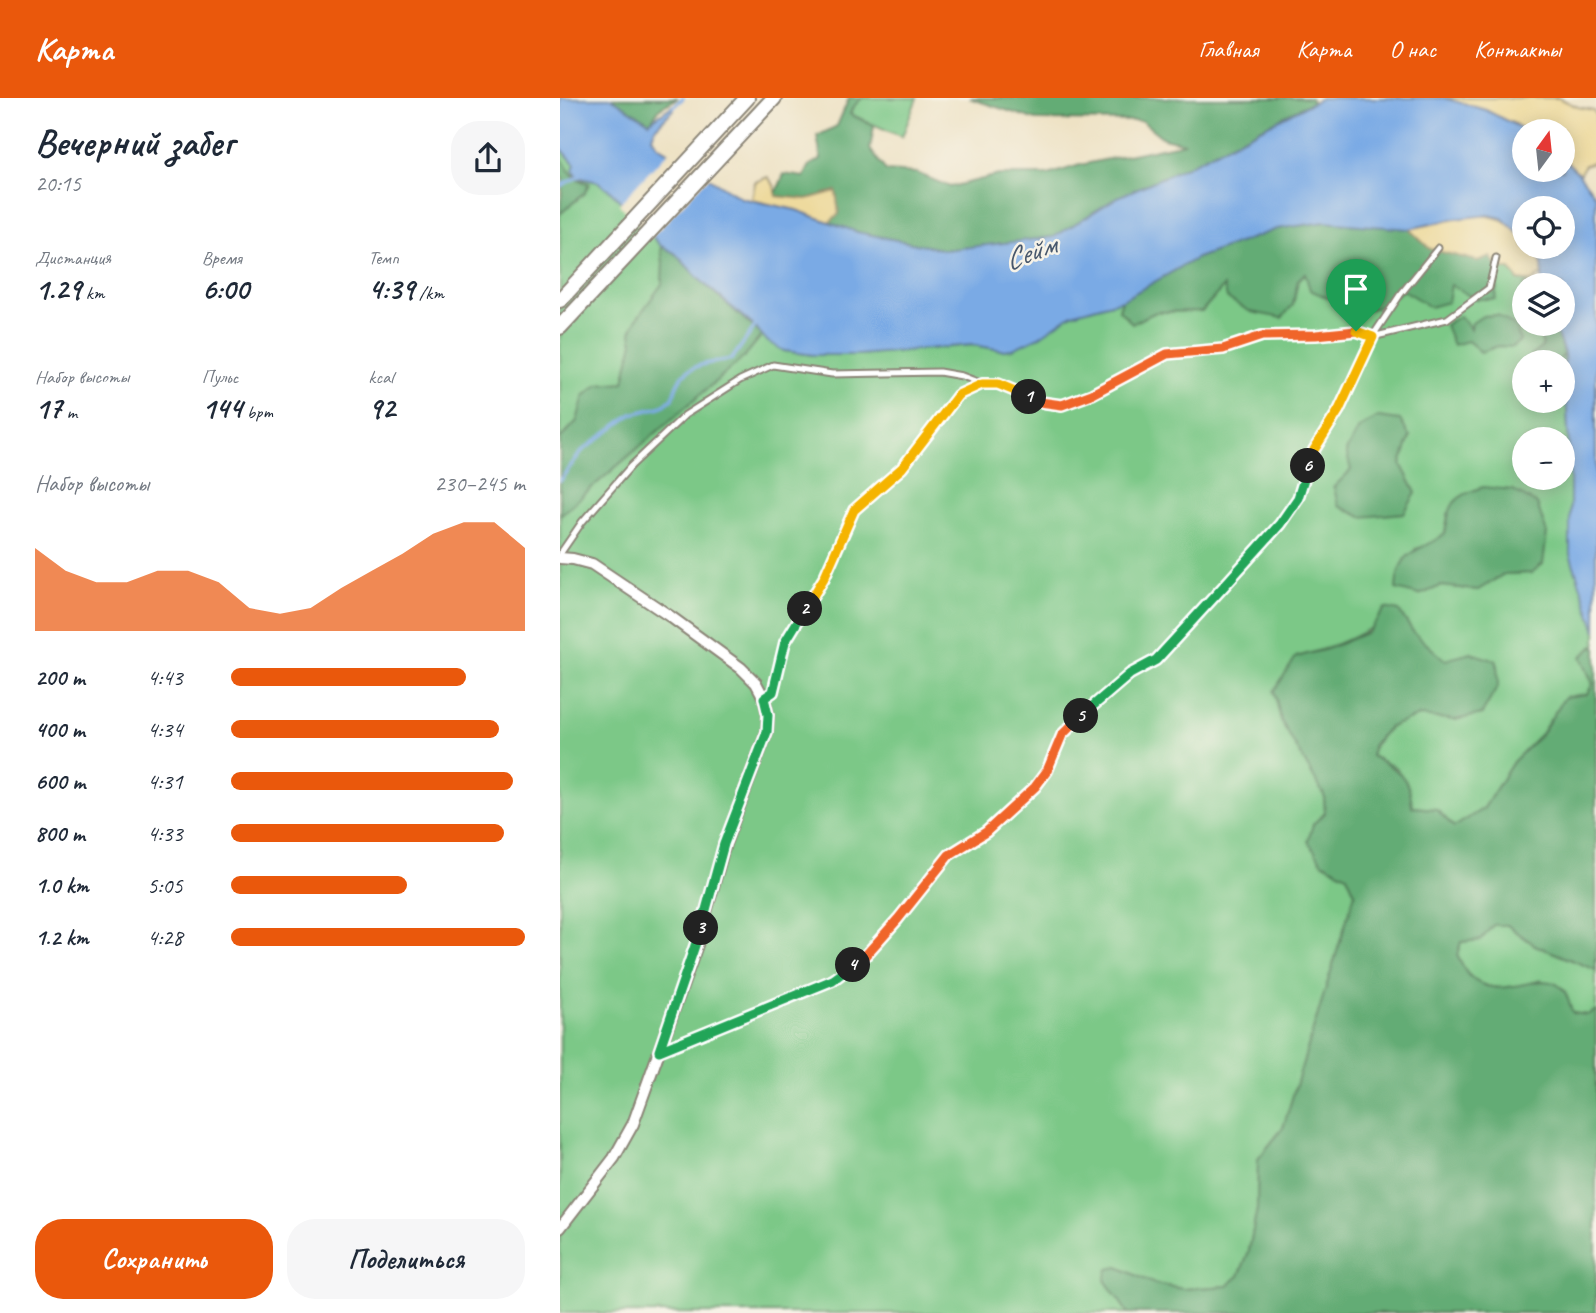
<!DOCTYPE html>
<html lang="ru">
<meta charset="utf-8">
<style>
:root{--surface:#fff;--page:#f6f6f7;--text:#1f2937;--muted:#747a83;--accent:#ea580c}
body{margin:0;font-family:Caveat,sans-serif;background:var(--page);color:var(--text);height:100vh;display:flex;flex-direction:column;font-size:26px;white-space:nowrap}
*{box-sizing:border-box;margin:0}
p{font-size:23px;color:var(--muted)}
.icon{flex:none;width:38px;height:38px;fill:none;stroke:currentColor;stroke-width:2;stroke-linecap:round;stroke-linejoin:round}
.map{position:relative;flex:1;overflow:hidden}
.sheet{display:flex;flex-direction:column;background:var(--surface);width:560px}
.sheet>*{flex:none}
.needle{width:46px;rotate:15deg}
.controls{position:absolute;left:952px;top:21px;display:grid;gap:14px}
.controls a{display:grid;place-items:center;width:63px;height:63px;border-radius:50%;background:var(--surface);box-shadow:0 4px 18px #0003;font-size:35px}
.pin{position:absolute;display:grid;place-items:center;width:60px;height:60px;color:#fff;margin:-72px -30px;border-radius:50% 50% 50% 0;rotate:-45deg;box-shadow:0 0 7px #0007}
.pin .icon{rotate:45deg}
.km{position:absolute;width:35px;height:35px;margin:-18px;border-radius:50%;background:#222;color:#fff;font-size:19px;line-height:35px;text-align:center}
.round{display:grid;place-items:center;flex:none;width:74px;height:74px;border-radius:28px;background:var(--page)}
.head{display:flex;align-items:center;justify-content:space-between;height:119px;padding:0 35px}
h1{font-size:38px;font-weight:700;line-height:52px}
.figures{display:grid;grid-template-columns:repeat(3,1fr);gap:10px;height:119px;padding:7px 35px}
.figures div{display:grid;align-content:center}
.figures b{font-size:30px;font-weight:700}
.figures small{font-size:19px;font-weight:400}
.figures p{font-size:19px}
.chart{height:196px;padding:14px 35px}
.chart p{display:flex;justify-content:space-between}
.chart svg{width:100%;height:126px;margin-top:7px;fill:var(--accent);opacity:.7}
.primary-button{display:flex;gap:14px;margin-top:auto;padding:14px 35px}
.primary-button a{flex:1;height:80px;border-radius:28px;background:var(--accent);color:#fff;font-size:28px;font-weight:700;line-height:80px;text-align:center}
.primary-button a+a{background:var(--page);color:var(--text)}
ul{padding:0 35px;list-style:none;font-size:23px}
li{display:grid;grid-template-columns:112px 84px 1fr;align-items:center;height:52px}
li i{height:18px;border-radius:9px;background:var(--accent)}
header{display:flex;align-items:center;gap:42px;box-sizing:border-box;height:98px;padding:0 35px;background:var(--accent);color:#fff}
header strong{font-size:33px}
nav{display:flex;gap:38px;margin-inline-start:auto;font-size:24px}
main{display:flex;flex:1;min-height:0}
.map>svg:first-child{display:block}
.green{fill:#7bc887;stroke:#537a59;stroke-width:2;fill-rule:evenodd}
.forest{fill:#64ac74;stroke:#486c50;stroke-width:2}
.sand{fill:#eeda9e;stroke:#8c8264;stroke-width:2}
.water{fill:#7aaae5;stroke:#526a88;stroke-width:2}
.pier{fill:#eee2c4}
.lines{fill:none;stroke-linecap:round;stroke-linejoin:round}
.stream{stroke:#7aaae5;stroke-width:3.5}
.service-casing{stroke:#8c8678;stroke-width:9}
.minor-casing{stroke:#8c8678;stroke-width:14}
.tertiary-casing{stroke:#8c8678;stroke-width:18}
.service{stroke:#fff;stroke-width:5}
.minor{stroke:#fff;stroke-width:10}
.tertiary{stroke:#fff;stroke-width:14}
.split-1-casing{stroke:#fff;stroke-width:14}
.split-2-casing{stroke:#fff;stroke-width:14}
.split-3-casing{stroke:#fff;stroke-width:14}
.split-4-casing{stroke:#fff;stroke-width:14}
.split-5-casing{stroke:#fff;stroke-width:14}
.split-6-casing{stroke:#fff;stroke-width:14}
.split-7-casing{stroke:#fff;stroke-width:14}
.split-1{stroke:#f0652b;stroke-width:9}
.split-2{stroke:#f5b400;stroke-width:9}
.split-3{stroke:#22a559;stroke-width:9}
.split-4{stroke:#22a559;stroke-width:9}
.split-5{stroke:#f0652b;stroke-width:9}
.split-6{stroke:#22a559;stroke-width:9}
.split-7{stroke:#f5b400;stroke-width:9}
.labels{text-anchor:middle;stroke-width:5;stroke-linejoin:round;paint-order:stroke}
.water-label{font-size:30px;font-style:italic;fill:#47576c;stroke:#f7f3e8}
</style>
<header>
<strong>Карта</strong>
<nav><a>Главная</a><a>Карта</a><a>О нас</a><a>Контакты</a></nav>
</header>
<main>
<section class="sheet">
<div class="head"><div><h1>Вечерний забег</h1><p>20:15</p></div><a class="round"><svg class="icon" aria-label="share" viewBox="0 0 24 24"><path d="M12 15V3M7 8l5-5 5 5M5 13v7h14v-7"/></svg></a></div>
<div class="figures">
<div><p>Дистанция</p><b>1.29<small> km</small></b></div>
<div><p>Время</p><b>6:00</b></div>
<div><p>Темп</p><b>4:39<small> /km</small></b></div>
</div>
<div class="figures">
<div><p>Набор высоты</p><b>17<small> m</small></b></div>
<div><p>Пульс</p><b>144<small> bpm</small></b></div>
<div><p>kcal</p><b>92</b></div>
</div>
<div class="chart"><p><span>Набор высоты</span>230–245 m</p>
<svg viewBox="0 0 160 44" preserveAspectRatio="none"><path d="M0 44V15L10 23L20 27L30 27L40 23L50 23L60 27L70 36L80 38L90 36L100 29L110 23L120 17L130 10L140 6L150 6L160 15V44z"/></svg>
</div>
<ul>
<li><b>200 m</b>4:43<i style="width:80%"></i></li>
<li><b>400 m</b>4:34<i style="width:91%"></i></li>
<li><b>600 m</b>4:31<i style="width:96%"></i></li>
<li><b>800 m</b>4:33<i style="width:93%"></i></li>
<li><b>1.0 km</b>5:05<i style="width:60%"></i></li>
<li><b>1.2 km</b>4:28<i style="width:100%"></i></li>
</ul>
<div class="primary-button"><a>Сохранить</a><a>Поделиться</a></div>
</section>
<div class="map">
<svg width="1036" height="1215" viewBox="0 0 1036 1215">
<rect width="100%" height="100%" fill="#f7f3e8"/>
<filter id="ink" filterUnits="userSpaceOnUse"><feTurbulence type="fractalNoise" baseFrequency=".0143" numOctaves="2"/><feDisplacementMap in="SourceGraphic" scale="14" xChannelSelector="R" yChannelSelector="G"/><feConvolveMatrix kernelMatrix="1 2 1 2 8 2 1 2 1" color-interpolation-filters="sRGB"/></filter>
<filter id="wash" filterUnits="userSpaceOnUse"><feTurbulence type="fractalNoise" baseFrequency=".00686" numOctaves="4" result="noise"/><feDisplacementMap in="SourceGraphic" scale="28" xChannelSelector="R" yChannelSelector="G"/><feGaussianBlur stdDeviation="1.57" result="paint"/><feColorMatrix in="noise" values="0 0 0 0 0 0 0 0 0 0 0 0 0 0 0 0 0 1.4 0 .05"/><feComposite in="paint" operator="in"/></filter>
<g filter="url(#wash)">
<rect width="100%" height="100%" fill="#eee2c4"/>
<path class="green" d="M302 0H357L342 39 290 16 292 9Z
M0 49 15 66 17 79 38 84 51 93 101 148 103 165 102 186 76 222 71 235 73 244 64 285 38 286 24 298 17 323 0 341V116L25 95 29 85C13 80 0 67 0 49Z
M939 171H950L958 182 972 184 964 187V191L960 195 962 221 964 222V226H977L983 248 957 271 952 293 964 296V303H1003V264H998L1004 255 1010 371V456L1036 533V546L1021 559 1033 586 1027 596 1005 599 981 636 953 664 924 710 894 729 876 711 851 709 837 670 811 658C816 636 838 619 861 618 872 617 884 621 895 622L911 555 885 563 854 535 839 513C805 535 776 549 736 559L721 623 764 697 765 715 753 726 762 764 787 777 795 795 723 1030 698 1061 697 1111 689 1153 679 1178 667 1188 624 1191 595 1186 558 1169 545 1182 568 1215H0V417L184 259 202 237 224 253 253 257H299L412 247 442 252 453 251 512 216 562 202 559 212 572 225 596 214 642 213 664 188 733 207 738 182 746 175 793 192H843L891 186 915 201H935ZM938 217 952 249 938 248 921 254 908 243 912 225 923 218ZM850 339 841 366 856 395 774 389 791 372ZM964 341H1003V380H964ZM888 416 971 475 944 476 918 492 881 488 859 497 855 451 869 447 885 436Z
M933 827H947L975 847 1036 872V912L1028 917 1013 915 1008 906 1005 893 981 882C957 890 927 897 908 876 903 872 900 863 897 857L901 844 921 842Z"/>
<path class="forest" d="M51 0H118L101 9 90 24Z
M289 0H302L293 9 290 16 314 28 310 51 326 73 357 75 390 89 439 77H488L520 67 625 45 603 40 582 23 476 22 409 0H751L752 4 626 69 558 99 494 139 385 152 297 134 269 124 278 116 276 93 247 101 215 98 224 76 244 79 250 67 261 61 257 38 277 28Z
M0 58 14 80 29 86 25 94 0 116 3 81 0 78Z
M764 124 849 131 870 151 930 159 939 171 935 201H915L891 187 888 204 870 209 843 192 821 208 804 213 793 192 786 190 775 203 750 192 745 175 738 182 733 207 722 220 691 214 667 200 664 188 642 213 596 214 572 225 559 212 562 202 637 160 717 131Z
M101 148 115 155 139 181 202 237 184 259 0 417V341L17 323 24 298 38 286 64 284 73 244 71 235 76 222 102 186 103 165Z
M938 217 957 230 960 243 952 249 938 248 921 254 908 243 893 247 885 227 900 218 911 231 912 225 923 218Z
M977 226H993L1004 255 998 264H965L983 248Z
M818 319 840 322 850 339 841 366 856 395 844 415 801 419 778 408 774 389 791 372 786 353 799 330Z
M923 389 953 392 977 406 987 435 983 466 971 475 944 476 918 492 881 488 859 497 836 491C838 451 857 455 885 436 890 404 892 400 923 389Z
M825 510 839 513 854 535 885 562 911 555 937 563 938 588 922 616 895 622 859 618 829 629 814 645 811 658C837 671 851 678 852 709L876 711 894 729 924 710 953 664 981 636 1005 599 1027 596 1033 586 1021 559 1036 546V872L975 847 947 827H933L921 842 901 844 897 857C900 863 904 872 908 877 940 909 980 868 1002 890 1008 896 1009 907 1013 915L1027 917 1036 912V1215H568L545 1182 548 1171 558 1169 595 1186 624 1191 667 1188 679 1178 689 1153 697 1111 698 1061 723 1030 795 795 787 777 762 764 748 743 753 726 765 715 764 697 721 623 714 593 736 559 767 551 808 534Z"/>
<path class="sand" d="M884 0H999L1018 9 1033 12 1036 17V63L1025 67 1019 76 1003 60V33H966L953 25Z
M208 79 214 87 216 98 247 101 276 93 279 116 269 124 236 112 192 102 195 84Z
M915 117C937 117 949 124 964 141V149H972L979 157 984 174 972 184 958 182 950 171H939L930 159 917 163 870 151 849 131Z"/>
<path class="water" d="M0 0H51L89 24 112 8 114 11 95 30 92 39 98 48 181 100 236 112 297 134 385 152 494 139 558 99 626 69 761 0H884L926 12 966 33H964V72H1003V60L1019 76 1036 98V533L1010 456V371L1004 255 993 226H1003V187H981C984 171 983 161 972 149H1003V110H964V141L942 120 929 117 893 121 849 131 764 124 717 131 637 160 562 202 512 216 479 239 453 251 442 252 412 247 299 257H253L224 253 208 244 195 229 139 181 115 155 101 148 51 93 38 84 17 79 13 72 15 66 0 49Z"/>
<path class="pier" d="M110 52 151 77 90 141 59 106Z"/>
<g class="lines">
<path class="stream" d="M113 9 123 0
M0 88 20 78
M108 304 113 301C119 265 142 267 172 261L196 227
M0 382 22 353 72 316 100 309 106 306"/>
</g>
</g>
<g filter="url(#ink)">
<g class="lines">
<defs>
<path id="service" d="M0 456 22 424 71 368 125 317 180 282 213 267 272 276 379 274 402 278 423 286
M204 600 213 594 225 544 264 480 294 412 342 370 398 297 423 286H438L480 304 502 307 532 296 607 256 663 251 702 238 756 237 796 233 812 239 840 197 878 150
M101 953 274 881 304 859 359 796 389 757 426 734 475 689 487 673 502 637 570 576 596 562 720 426 738 400 754 352 779 312 812 239 887 221 929 190 936 160"/>
<path id="minor" d="M0 460 13 461 32 466 111 519 181 570 196 585 204 600 208 617 207 634 165 746 137 847 73 1026 54 1060 0 1130"/>
<path id="tertiary" d="M0 202 187 0
M0 229 214 0"/>
</defs>
<use href="#service" class="service-casing"/>
<use href="#minor" class="minor-casing"/>
<use href="#tertiary" class="tertiary-casing"/>
<use href="#service" class="service"/>
<use href="#minor" class="minor"/>
<use href="#tertiary" class="tertiary"/>
</g>
</g>
<g class="lines" filter="url(#ink)">
<defs>
<path id="split-1" d="M469 299 480 304 502 307 532 296 607 256 663 251 702 238 756 237 796 233"/>
<path id="split-2" d="M245 511 264 480 294 412 342 370 398 297 422 286H438L469 299"/>
<path id="split-3" d="M141 830 164 746 207 634 208 617 204 600 213 594 225 544 245 511"/>
<path id="split-4" d="M141 830 99 953 273 882 293 867"/>
<path id="split-5" d="M293 867 304 859 338 821 389 757 426 734 475 689 487 673 502 637 521 618"/>
<path id="split-6" d="M521 618 570 576 596 562 665 487 720 426 738 400 748 368"/>
<path id="split-7" d="M748 368 754 352 779 312 813 239 796 233"/>
</defs>
<use href="#split-1" class="split-1-casing"/>
<use href="#split-2" class="split-2-casing"/>
<use href="#split-3" class="split-3-casing"/>
<use href="#split-4" class="split-4-casing"/>
<use href="#split-5" class="split-5-casing"/>
<use href="#split-6" class="split-6-casing"/>
<use href="#split-7" class="split-7-casing"/>
<use href="#split-1" class="split-1"/>
<use href="#split-2" class="split-2"/>
<use href="#split-3" class="split-3"/>
<use href="#split-4" class="split-4"/>
<use href="#split-5" class="split-5"/>
<use href="#split-6" class="split-6"/>
<use href="#split-7" class="split-7"/>
</g>
<g class="labels">
<g class="water-label">
<text transform="translate(470 154) rotate(-20)" y="10">Сейм</text>
</g>
</g>
</svg>
<div class="controls">
<a><svg class="needle" viewBox="-14 -14 28 28"><path d="M0-13l5 13h-10z" fill="#e53935"/><path d="M0 13l5-13h-10z" fill="#747a83"/></svg></a>
<a><svg class="icon" aria-label="locate" viewBox="0 0 24 24"><circle cx="12" cy="12" r="6"/><path d="M12 2v4M12 18v4M2 12h4M18 12h4"/></svg></a>
<a><svg class="icon" aria-label="layers" viewBox="0 0 24 24"><path d="M12 4l9 5-9 5-9-5zM3 14l9 5 9-5"/></svg></a>
<a>+</a>
<a>−</a>
</div>
<div class="pin" style="left:796px;top:233px;background:#1e9e55"><svg class="icon" aria-label="arrive" viewBox="0 0 24 24"><path d="M6 21V4h12l-3 4 3 4H6"/></svg></div>
<b class="km" style="left:469px;top:299px">1</b>
<b class="km" style="left:245px;top:511px">2</b>
<b class="km" style="left:141px;top:830px">3</b>
<b class="km" style="left:293px;top:867px">4</b>
<b class="km" style="left:521px;top:618px">5</b>
<b class="km" style="left:748px;top:368px">6</b>
</div>
</main>
